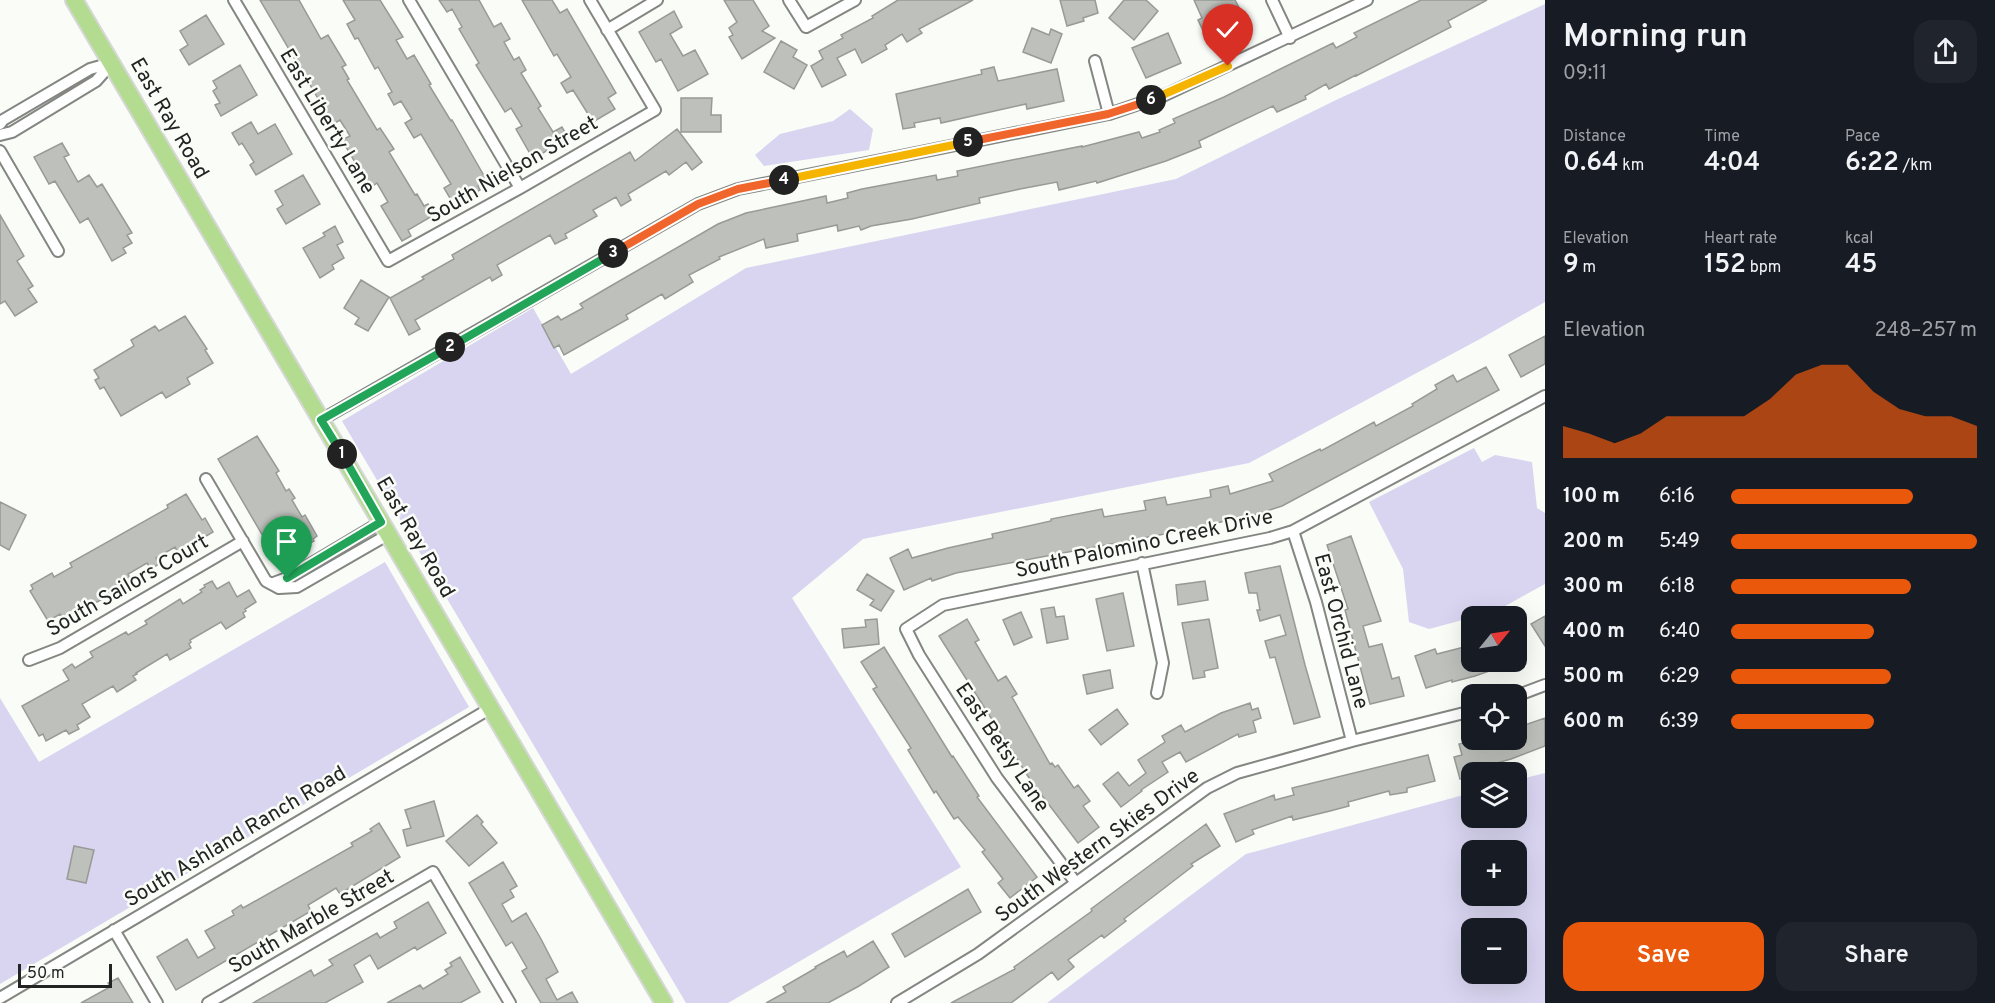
<!DOCTYPE html>
<meta charset="utf-8">
<style>
:root{--surface:#171b24;--page:#20242c;--text:#f1f3f6;--muted:#9ea1a6;--accent:#ea580c}
body{margin:0;font-family:Overpass,sans-serif;background:var(--page);color:var(--text);height:100vh;display:flex;flex-direction:column;font-size:22px;white-space:nowrap}
*{box-sizing:border-box;margin:0}
p{font-size:20px;color:var(--muted)}
.icon{flex:none;width:33px;height:33px;fill:none;stroke:currentColor;stroke-width:2;stroke-linecap:round;stroke-linejoin:round}
.map{position:relative;flex:1;overflow:hidden}
.details{display:flex;flex-direction:column;background:var(--surface);width:450px}
.details>*{flex:none}
.needle{width:39px;rotate:60deg}
.tools{position:absolute;left:1461px;top:606px;display:grid;gap:12px}
.tools a{display:grid;place-items:center;width:66px;height:66px;border-radius:12px;background:var(--surface);box-shadow:0 6px 24px #0002;font-size:30px}
.scale{position:absolute;left:18px;bottom:15px;width:94px;box-sizing:border-box;padding-left:6px;border:3px solid #222322;border-top:0;font-size:16px;line-height:21px;white-space:nowrap;color:#222322;-webkit-text-stroke:4px #f9fcf7;paint-order:stroke}
.pin{position:absolute;display:grid;place-items:center;width:51px;height:51px;color:#fff;margin:-62px -26px;border-radius:50% 50% 50% 0;rotate:-45deg;box-shadow:0 0 6px #0007}
.pin .icon{rotate:45deg}
.km{position:absolute;width:30px;height:30px;margin:-15px;border-radius:50%;background:#222;color:#fff;font-size:16px;line-height:30px;text-align:center}
.round{display:grid;place-items:center;flex:none;width:63px;height:63px;border-radius:18px;background:var(--page)}
.summary{display:flex;align-items:center;justify-content:space-between;height:102px;padding:0 18px}
h1{font-size:33px;font-weight:600;line-height:45px}
.stats{display:grid;grid-template-columns:repeat(3,1fr);gap:9px;height:102px;padding:6px 18px}
.stats div{display:grid;align-content:center}
.stats b{font-size:26px;font-weight:600}
.stats small{font-size:16px;font-weight:400}
.stats p{font-size:16px}
.chart{height:168px;padding:12px 18px}
.chart p{display:flex;justify-content:space-between}
.chart svg{width:100%;height:108px;margin-top:6px;fill:var(--accent);opacity:.7}
.action{display:flex;gap:12px;margin-top:auto;padding:12px 18px}
.action a{flex:1;height:69px;border-radius:18px;background:var(--accent);color:#fff;font-size:24px;font-weight:600;line-height:69px;text-align:center}
.action a+a{background:var(--page);color:var(--text)}
ul{padding:0 18px;list-style:none;font-size:20px}
li{display:grid;grid-template-columns:96px 72px 1fr;align-items:center;height:45px}
li i{height:15px;border-radius:8px;background:var(--accent)}
main{display:flex;flex:1;min-height:0}
.map>svg:first-child{display:block}
.green{fill:#d9d5f1;fill-rule:evenodd}
.building{fill:#bdc0bb;stroke:#979a96;stroke-width:1.5}
.lines{fill:none;stroke-linecap:round;stroke-linejoin:round}
.minor-casing{stroke:#838681;stroke-width:14}
.primary-casing{stroke:#d7d7d7;stroke-width:20}
.minor{stroke:#fff;stroke-width:10}
.primary{stroke:#b3dc91;stroke-width:16}
.split-1-casing{stroke:#fff;stroke-width:12}
.split-2-casing{stroke:#fff;stroke-width:12}
.split-3-casing{stroke:#fff;stroke-width:12}
.split-4-casing{stroke:#fff;stroke-width:12}
.split-5-casing{stroke:#fff;stroke-width:12}
.split-6-casing{stroke:#fff;stroke-width:12}
.split-7-casing{stroke:#fff;stroke-width:12}
.split-1{stroke:#22a559;stroke-width:8}
.split-2{stroke:#22a559;stroke-width:8}
.split-3{stroke:#22a559;stroke-width:8}
.split-4{stroke:#f0652b;stroke-width:8}
.split-5{stroke:#f5b400;stroke-width:8}
.split-6{stroke:#f0652b;stroke-width:8}
.split-7{stroke:#f5b400;stroke-width:8}
.labels{text-anchor:middle;stroke-width:5;stroke-linejoin:round;paint-order:stroke}
.street-label{font-size:21px;fill:#222322;stroke:#f9fcf7}
</style>
<main>
<div class="map">
<svg width="1545" height="1003" viewBox="0 0 1545 1003">
<rect width="100%" height="100%" fill="#f9fcf7"/>
<path class="green" d="M1545 4V302L1480 339 1249 463 863 539 792 598 961 867 728 1003H686L342 421 533 308 571 374 746 268 1176 179 1336 100Z
M850 109 873 129 869 150 764 166 755 155 780 134 833 121Z
M1474 448 1482 462 1495 455 1532 462 1537 508 1545 513V584L1496 611 1429 629 1409 622 1403 569 1369 502Z
M385 562 469 707 0 984V698L39 762Z
M1545 773V1003H1047L1246 854 1471 793 1472 818H1516L1517 780ZM1516 850V896H1472V850ZM1516 928V974H1472V928Z"/>
<path class="building" d="M260 0H299L321 39 328 35 346 65 342 67 349 79 347 80 377 130 380 128 394 149 389 152 415 195 417 194 424 206 428 204 434 215 408 230 411 236 402 241 381 206 388 202 377 183 370 188 342 140 350 136 340 120 333 124Z
M343 0H380L403 37 396 40 407 59 414 55 431 84 429 85 451 121 452 120 487 181 478 186 480 190 454 205 444 188 451 184 421 134 414 138 405 123 412 119 401 101 394 105 388 94 392 92 378 67 375 69 358 38 355 39 347 24 355 20Z
M439 0H479L494 27 501 23 510 39 504 42 514 60 519 57 526 70 521 73 541 106 538 108 553 132 562 127 568 138 533 159 516 129 522 126 511 108 505 112 476 65 479 63 459 29 462 27 452 9 447 12Z
M522 0H552L560 13 567 9 616 93 608 98 615 109 593 122 573 90 567 93 561 83 571 77 557 54 554 56Z
M724 0H753L769 26 762 31 775 38 742 59 729 37 733 35 729 28 737 22Z
M898 0H973L919 29 922 33 907 42 902 34 885 45 887 49 862 63 855 49 837 58 846 75 822 87 811 66 823 59 819 51 843 38 841 35 873 18 872 16Z
M1060 0H1095L1098 13 1083 18 1084 21 1067 26Z
M1124 0H1146L1158 11 1134 40 1109 18Z
M1194 0H1235L1251 30 1219 46 1215 38 1208 41 1198 20 1202 18Z
M1421 0H1487L1448 21 1451 27 1356 76V75L1329 89 1326 84 1305 96 1306 99 1277 112 1273 106 1199 141 1201 147 1166 161 1097 183 1096 181 1059 190 1057 182 1020 189 979 198 980 203 912 219 871 226 861 230 859 226 838 231 837 225 797 234 798 241 766 248 764 239 719 257 720 259 689 275 693 282 665 299 662 294 626 315 628 319 564 355 559 345 554 348 542 325 558 316 561 320 583 308 580 304 609 287 718 224 746 213 826 196 827 203 848 198 847 193 862 189 936 175 937 180 958 176 957 171 1082 146V147L1139 132 1142 138 1160 132 1159 130 1175 123 1173 119 1224 97 1333 43 1336 48 1357 37 1354 33Z
M674 11 682 27 670 34 683 56 695 50 708 74 678 91 661 59 656 62 639 32Z
M206 15 224 44 189 65 180 50 188 45 180 31Z
M1032 28 1049 35 1051 29 1062 34 1051 63 1023 52Z
M1168 33 1181 63 1146 78 1132 48Z
M781 41 797 50 793 57 807 65 794 89 764 72Z
M240 65 257 95 221 116 215 105 220 103 213 91 217 88 213 81Z
M994 67 998 81 1057 69 1064 101 1027 109 1026 104 941 123 940 118 914 123 915 127 903 129 896 94 982 74 981 70Z
M681 98H712L711 115H721V132H681Z
M251 122 258 134 275 124 292 154 256 175 250 165 254 162 242 143 239 145 232 133Z
M677 129 702 162 692 170 686 162 669 175 666 171 628 194 631 200 621 206 616 197 593 210 597 216 565 234 567 238 555 244 550 235 497 265 502 275 492 281 490 277 415 320 420 329 409 335 390 298 424 279 422 277 454 259 452 255 630 152 635 161Z
M62 143 69 155 64 157 78 182 89 175 97 187 102 184 132 233 127 235 132 243 123 248 126 253 112 261 88 218 80 223 55 181 49 184 34 157Z
M303 175 320 204 286 224 277 209 283 205 275 191Z
M0 215 24 256 17 261 33 286 28 289 37 302 15 316 5 301 0 304Z
M335 226 343 242 337 245 344 258 332 265 334 269 320 278 303 248 325 236 323 233Z
M361 280 389 297 368 331 355 324 359 318 344 308Z
M185 316 207 349 205 350 213 363 187 378 190 384 166 398 162 392 121 416 104 387 100 389 95 380 99 378 94 370 134 346 131 340 155 326 159 331Z
M1545 336V364L1521 377 1509 355Z
M1486 367 1499 390 1282 506 1248 517 1247 515 1202 527 956 573 932 581 931 578 904 590 890 558 908 549 912 558 948 548 993 538 992 534 1051 521V519L1102 509 1104 517 1146 510 1144 501 1165 497 1167 505 1211 497 1210 490 1228 486 1230 494 1273 481 1269 474 1320 449 1321 451 1374 422 1376 426 1413 406 1412 404 1437 389 1435 385 1453 375 1457 382Z
M257 436 279 471 276 473 286 491 289 489 295 498 292 500 302 517 305 515 317 536 313 539 314 541 284 558 277 547 271 550 218 459Z
M186 494 202 520 205 518 213 532 178 553 175 547 156 558 159 564 151 569 147 563 128 574 132 583 64 620 60 614 48 621 30 591 33 589 31 585 52 573 54 577 72 567 70 563 168 508 167 505Z
M0 502 26 515 9 550 0 545Z
M1351 536 1381 621 1363 626 1369 647 1382 644 1392 679 1399 677 1404 696 1370 704 1345 610 1348 609 1327 545Z
M1280 566 1305 665 1320 717 1294 724 1275 657 1270 658 1265 641 1286 635 1280 615 1260 621 1257 610H1260L1257 593H1249L1245 573Z
M867 574 894 591 881 611 870 605 874 600 857 590Z
M212 581 217 589 229 582 237 597 249 590 256 602 245 609 246 611 243 613 245 617 226 629 221 622 190 640 191 642 189 644 191 648 170 660 167 654 136 673 137 674 133 676 136 680 117 692 113 686 82 704 90 717 77 725 79 729 69 734 66 730 46 741 43 734 39 736 22 706 69 680 63 670 72 664 75 668 93 657 90 652 126 632 128 635 147 624 145 621 180 599 183 604 202 592 200 590 205 587 204 585Z
M1205 581 1208 600 1178 605 1176 585Z
M1123 593 1134 646 1107 651 1096 599Z
M1054 607 1056 617 1064 616 1068 639 1047 643 1041 609Z
M1021 612 1032 637 1014 645 1003 620Z
M1545 616V646L1531 624Z
M877 619 879 644 844 648 842 629 866 627 865 620Z
M967 619 979 640 975 642 998 681 1006 676 1017 694 1012 697 1050 764 1052 763 1055 767 1058 765 1074 788 1078 785 1090 801 1083 806 1099 827 1078 843 1031 781 939 636Z
M1209 619 1218 668 1204 671 1205 677 1193 679 1182 623Z
M1472 645V662H1509V664L1475 676 1452 682V680L1426 688 1415 656 1435 649 1437 654Z
M884 647 952 757 953 756 968 779 979 796 977 797 1037 877 1010 898 998 883 1003 879 982 852 985 850 958 817 954 819 936 791 934 793 908 750 911 748 873 689 877 687 861 662Z
M1110 670 1113 688 1087 694 1083 675Z
M1250 703 1252 710 1258 708 1261 718 1253 721 1256 732 1239 737 1238 734 1186 762 1180 752 1162 762 1168 772 1141 790 1142 791 1121 807 1103 784 1118 772 1129 786 1146 773 1138 760 1165 742 1162 736 1181 725 1185 732 1221 713Z
M1117 709 1128 724 1101 745 1089 730Z
M1545 718V746L1511 759 1479 768 1481 772H1472V776L1460 779 1454 757 1462 755 1459 744 1478 740H1516V728Z
M1428 755 1435 781 1407 788V792L1390 795 1389 791 1348 802 1349 806 1330 811 1293 820 1292 816 1252 830 1254 834 1236 842 1224 814 1274 795 1275 800 1294 795 1292 788Z
M434 801 444 836 407 846 403 830 411 828 405 810Z
M477 815 483 822 481 824 497 843 469 866 446 841Z
M379 823 400 857 340 894 336 888 318 899 308 905 311 911 176 990 157 957 187 939 198 958 215 948 205 931 234 915 232 911 241 905 243 908 353 846 351 843 372 831 370 829Z
M1206 824 1220 846 1191 864 1193 866 1124 919 1126 921 1104 938 1102 935 1068 960 1074 967 1058 980 1052 972 1011 1003H951L1015 969 1014 967 1092 911 1091 909 1107 897Z
M74 846 94 850 86 883 67 879Z
M503 862 517 886 510 890 514 897 502 904 512 922 526 913 541 939 558 972 546 979 557 1000 572 992 578 1003H541L522 971 527 968 512 942 506 946 469 883Z
M968 889 981 912 905 957 892 934Z
M428 902 446 933 417 950 415 947 378 969 370 955 354 965 363 982 325 1003H253L311 970 314 976 333 965 329 960 377 933 380 938 397 928 394 922Z
M873 941 889 967 859 986 828 1003H766L786 992 783 987 816 968 815 967 844 951 847 957Z
M460 957 480 992 460 1003H387L420 985 423 989 448 974 445 970 452 966 450 963Z
M118 978 133 1003H81L110 987 108 983Z"/>
<g class="lines">
<defs>
<path id="minor" d="M234 0 388 261 520 188 655 110 590 0
M409 0 520 188
M789 0 806 27 855 0
M1272 0 1290 38
M607 30 657 0
M1095 61 1109 114
M0 124 3 120 90 69 111 63
M0 135 12 132 96 81 112 63
M0 151 58 251
M321 420 698 204 738 189 1109 114 1165 95 1367 0
M206 479 266 581 279 588 297 587 389 534
M1293 531 1316 602 1352 741
M1142 563 1163 663 1157 693
M271 584 287 578 381 522
M29 660 60 648 243 541
M1516 696 1545 685
M1076 883 997 778 919 655 906 629 943 605 1270 538 1293 531 1545 396
M114 930 157 1003
M0 998 491 708
M208 1003 433 872 510 1003
M897 1003 978 954 1207 788 1237 773 1352 741 1472 711"/>
<path id="primary" d="M74 0 664 1003"/>
</defs>
<use href="#minor" class="minor-casing"/>
<use href="#primary" class="primary-casing"/>
<use href="#minor" class="minor"/>
<use href="#primary" class="primary"/>
</g>
<g class="lines">
<defs>
<path id="split-1" d="M287 578 381 522 342 454"/>
<path id="split-2" d="M342 454 321 420 450 347"/>
<path id="split-3" d="M450 347 613 253"/>
<path id="split-4" d="M613 253 698 204 738 189 784 180"/>
<path id="split-5" d="M784 180 968 142"/>
<path id="split-6" d="M968 142 1108 114 1151 100"/>
<path id="split-7" d="M1151 100 1228 66"/>
</defs>
<use href="#split-1" class="split-1-casing"/>
<use href="#split-2" class="split-2-casing"/>
<use href="#split-3" class="split-3-casing"/>
<use href="#split-4" class="split-4-casing"/>
<use href="#split-5" class="split-5-casing"/>
<use href="#split-6" class="split-6-casing"/>
<use href="#split-7" class="split-7-casing"/>
<use href="#split-1" class="split-1"/>
<use href="#split-2" class="split-2"/>
<use href="#split-3" class="split-3"/>
<use href="#split-4" class="split-4"/>
<use href="#split-5" class="split-5"/>
<use href="#split-6" class="split-6"/>
<use href="#split-7" class="split-7"/>
</g>
<g class="labels">
<g class="street-label">
<text transform="translate(170 118) rotate(60)" y="7">East Ray Road</text>
<text transform="translate(328 121) rotate(59)" y="7">East Liberty Lane</text>
<text transform="translate(512 169) rotate(-30)" y="7">South Nielson Street</text>
<text transform="translate(416 537) rotate(60)" y="7">East Ray Road</text>
<text transform="translate(1144 543) rotate(-12)" y="7">South Palomino Creek Drive</text>
<text transform="translate(127 585) rotate(-30)" y="7">South Sailors Court</text>
<text transform="translate(1342 631) rotate(75)" y="7">East Orchid Lane</text>
<text transform="translate(1003 747) rotate(56)" y="7">East Betsy Lane</text>
<text transform="translate(235 836) rotate(-31)" y="7">South Ashland Ranch Road</text>
<text transform="translate(1097 845) rotate(-36)" y="7">South Western Skies Drive</text>
<text transform="translate(311 921) rotate(-30)" y="7">South Marble Street</text>
</g>
</g>
</svg>
<div class="tools">
<a><svg class="needle" viewBox="-14 -14 28 28"><path d="M0-13l5 13h-10z" fill="#e53935"/><path d="M0 13l5-13h-10z" fill="#9ea1a6"/></svg></a>
<a><svg class="icon" aria-label="locate" viewBox="0 0 24 24"><circle cx="12" cy="12" r="6"/><path d="M12 2v4M12 18v4M2 12h4M18 12h4"/></svg></a>
<a><svg class="icon" aria-label="layers" viewBox="0 0 24 24"><path d="M12 4l9 5-9 5-9-5zM3 14l9 5 9-5"/></svg></a>
<a>+</a>
<a>−</a>
</div>
<div class="scale">50 m</div>
<div class="pin" style="left:287px;top:578px;background:#1e9e55"><svg class="icon" aria-label="arrive" viewBox="0 0 24 24"><path d="M6 21V4h12l-3 4 3 4H6"/></svg></div>
<div class="pin" style="left:1228px;top:66px;background:#d93025"><svg class="icon" aria-label="check" viewBox="0 0 24 24"><path d="M5 12l5 5 9-10"/></svg></div>
<b class="km" style="left:342px;top:454px">1</b>
<b class="km" style="left:450px;top:347px">2</b>
<b class="km" style="left:613px;top:253px">3</b>
<b class="km" style="left:784px;top:180px">4</b>
<b class="km" style="left:968px;top:142px">5</b>
<b class="km" style="left:1151px;top:100px">6</b>
</div>
<section class="details">
<div class="summary"><div><h1>Morning run</h1><p>09:11</p></div><a class="round"><svg class="icon" aria-label="share" viewBox="0 0 24 24"><path d="M12 15V3M7 8l5-5 5 5M5 13v7h14v-7"/></svg></a></div>
<div class="stats">
<div><p>Distance</p><b>0.64<small> km</small></b></div>
<div><p>Time</p><b>4:04</b></div>
<div><p>Pace</p><b>6:22<small> /km</small></b></div>
</div>
<div class="stats">
<div><p>Elevation</p><b>9<small> m</small></b></div>
<div><p>Heart rate</p><b>152<small> bpm</small></b></div>
<div><p>kcal</p><b>45</b></div>
</div>
<div class="chart"><p><span>Elevation</span>248–257 m</p>
<svg viewBox="0 0 160 44" preserveAspectRatio="none"><path d="M0 44V31L10 34L20 38L30 34L40 27L50 27L60 27L70 27L80 20L90 10L100 6L110 6L120 17L130 24L140 27L150 27L160 31V44z"/></svg>
</div>
<ul>
<li><b>100 m</b>6:16<i style="width:74%"></i></li>
<li><b>200 m</b>5:49<i style="width:100%"></i></li>
<li><b>300 m</b>6:18<i style="width:73%"></i></li>
<li><b>400 m</b>6:40<i style="width:58%"></i></li>
<li><b>500 m</b>6:29<i style="width:65%"></i></li>
<li><b>600 m</b>6:39<i style="width:58%"></i></li>
</ul>
<div class="action"><a>Save</a><a>Share</a></div>
</section>
</main>
